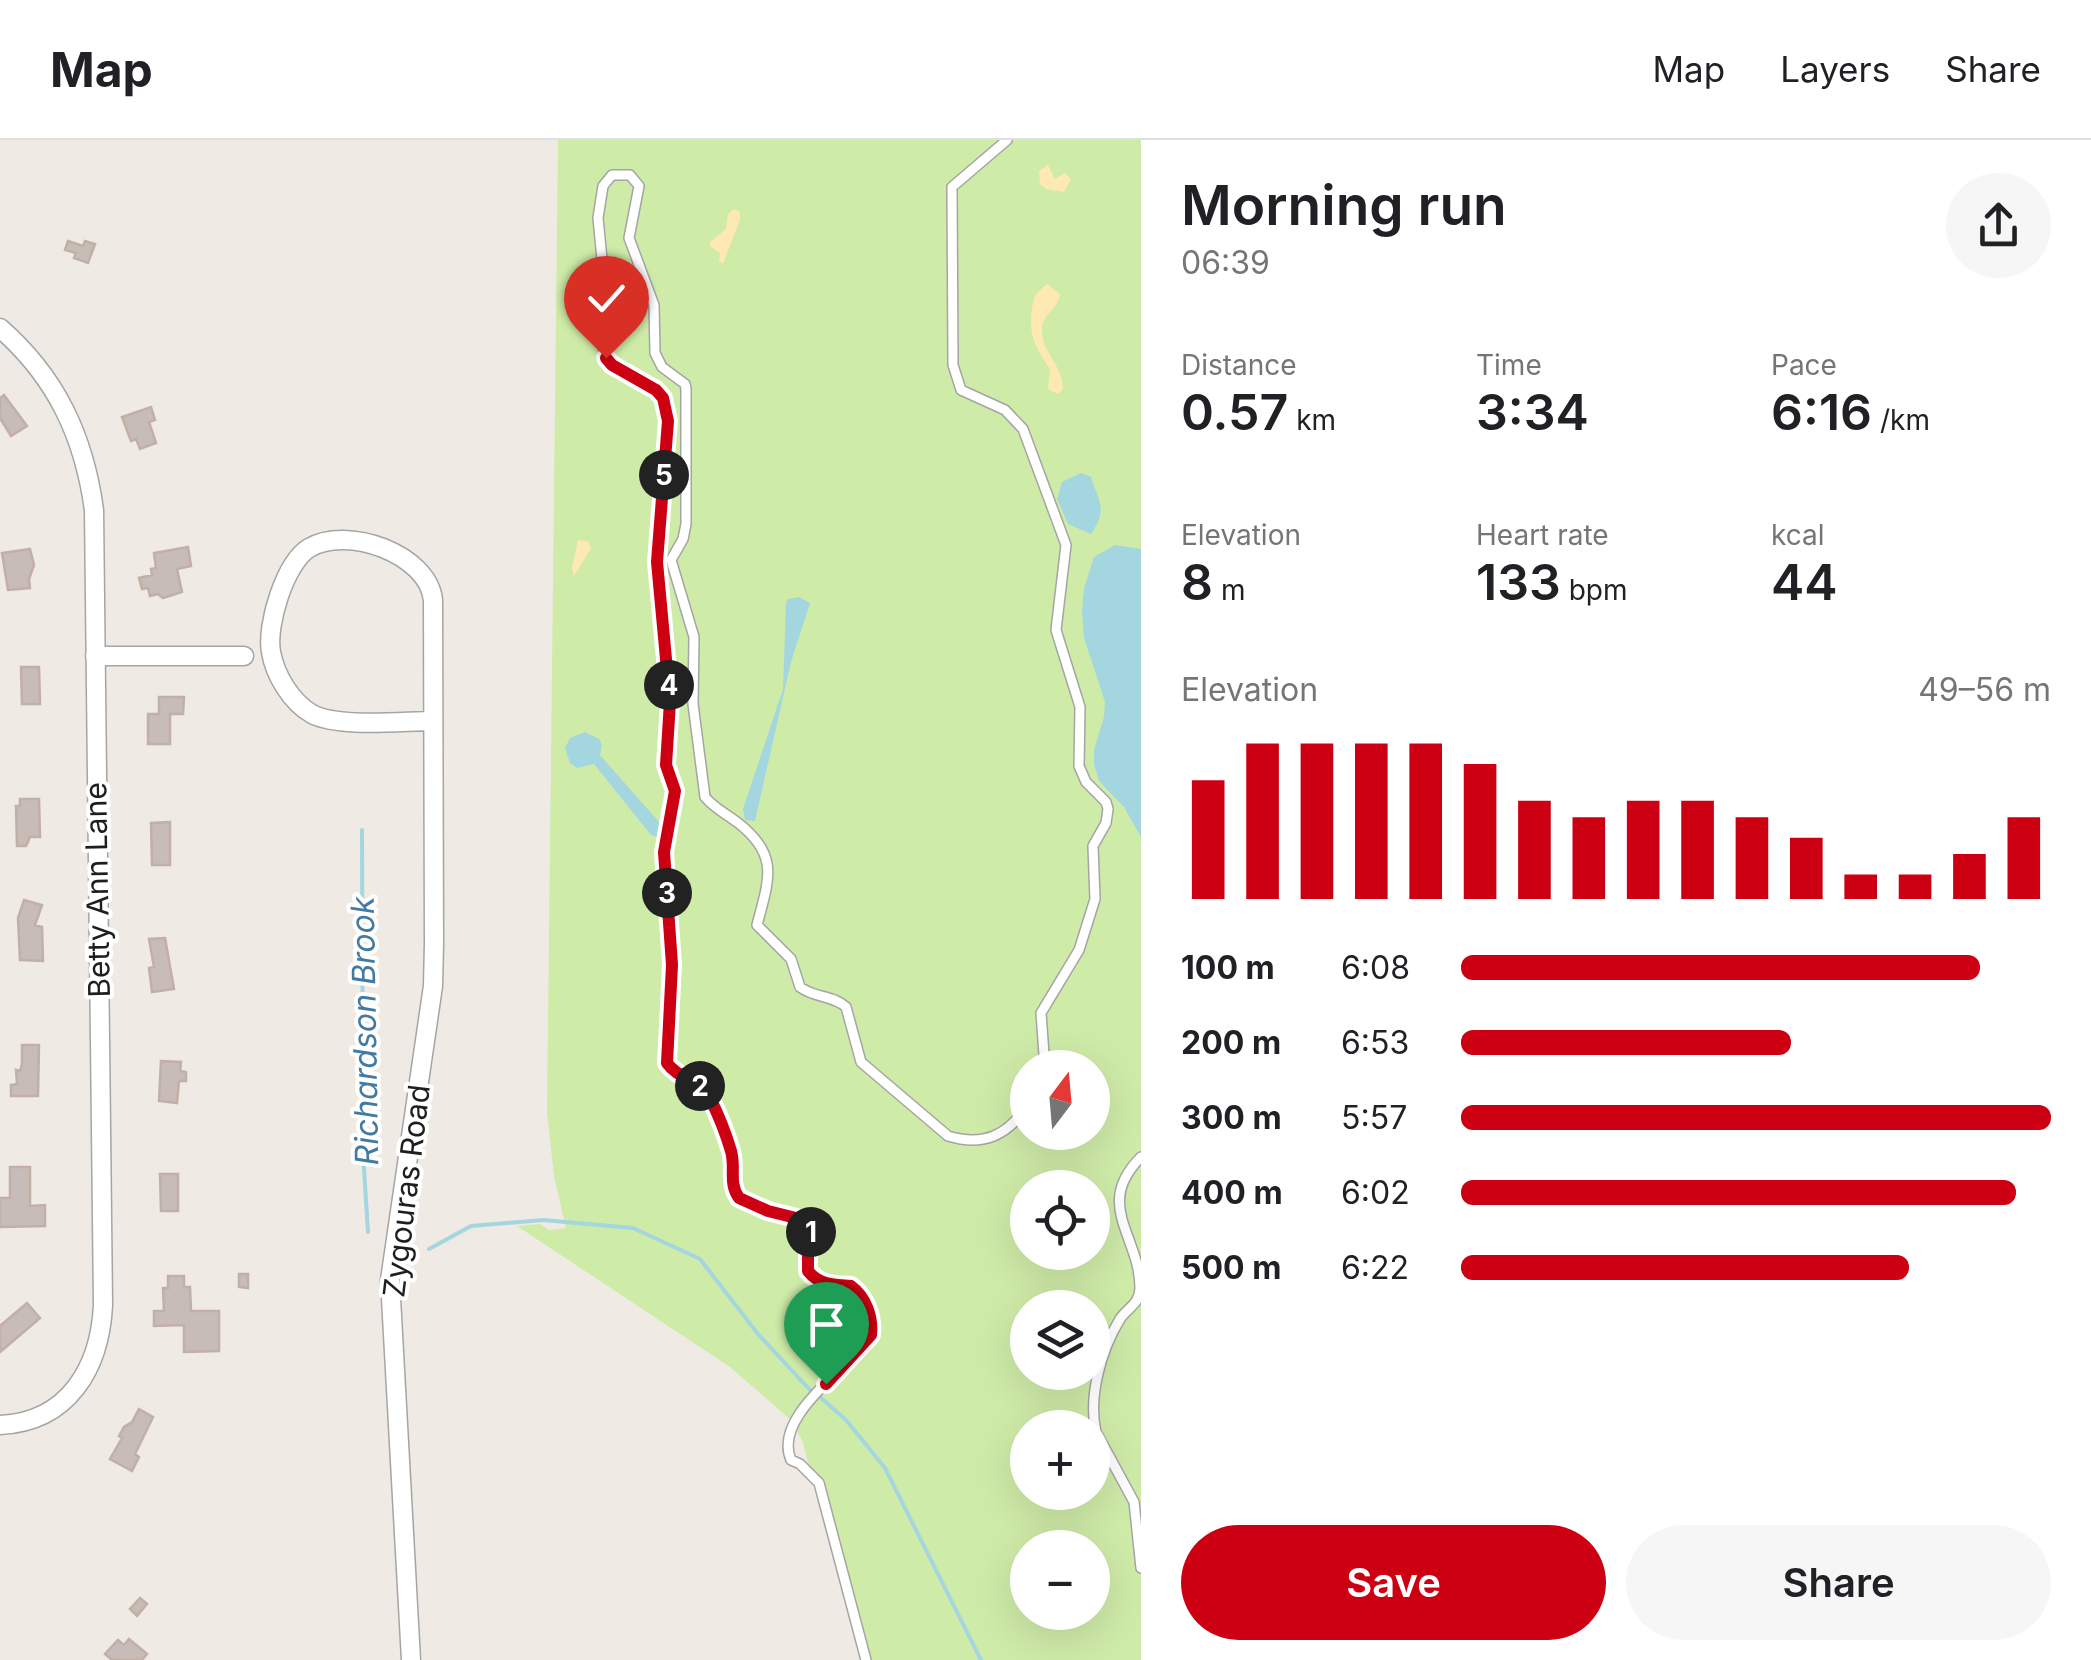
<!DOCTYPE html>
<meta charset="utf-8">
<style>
:root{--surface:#fff;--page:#f6f6f6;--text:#202124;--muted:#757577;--line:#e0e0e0;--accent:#cc0012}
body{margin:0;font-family:Inter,sans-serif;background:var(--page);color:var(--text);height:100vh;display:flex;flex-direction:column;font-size:38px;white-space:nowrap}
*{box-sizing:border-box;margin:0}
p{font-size:32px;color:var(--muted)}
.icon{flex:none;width:55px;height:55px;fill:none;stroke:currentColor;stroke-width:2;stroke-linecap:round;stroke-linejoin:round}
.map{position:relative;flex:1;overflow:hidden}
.details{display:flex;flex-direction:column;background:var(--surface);width:950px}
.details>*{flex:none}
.needle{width:65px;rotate:16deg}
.buttons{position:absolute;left:1010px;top:910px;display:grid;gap:20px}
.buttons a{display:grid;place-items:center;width:100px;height:100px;border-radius:50%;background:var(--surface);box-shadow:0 10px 40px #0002;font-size:50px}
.pin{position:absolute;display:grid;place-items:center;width:85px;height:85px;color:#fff;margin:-102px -42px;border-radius:50% 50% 50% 0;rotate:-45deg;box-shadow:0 0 10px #0007}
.pin .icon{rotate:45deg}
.km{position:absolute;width:50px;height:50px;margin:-25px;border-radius:50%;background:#222;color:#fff;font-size:28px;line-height:50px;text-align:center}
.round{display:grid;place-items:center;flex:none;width:105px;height:105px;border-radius:52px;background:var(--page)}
.head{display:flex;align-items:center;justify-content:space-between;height:170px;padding:0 40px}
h1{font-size:55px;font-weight:600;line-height:75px}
.figures{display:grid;grid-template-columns:repeat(3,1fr);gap:15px;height:170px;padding:10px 40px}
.figures div{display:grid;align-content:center}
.figures b{font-size:50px;font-weight:600}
.figures small{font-size:28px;font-weight:400}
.figures p{font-size:28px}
.chart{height:280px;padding:20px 40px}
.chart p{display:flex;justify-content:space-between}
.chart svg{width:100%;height:180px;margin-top:10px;stroke:var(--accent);stroke-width:6}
.cta{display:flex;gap:20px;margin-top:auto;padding:20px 40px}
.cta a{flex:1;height:115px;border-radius:60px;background:var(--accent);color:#fff;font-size:40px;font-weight:600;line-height:115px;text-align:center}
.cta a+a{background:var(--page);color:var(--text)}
ul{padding:0 40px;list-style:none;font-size:32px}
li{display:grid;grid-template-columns:160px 120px 1fr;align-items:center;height:75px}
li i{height:25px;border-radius:12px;background:var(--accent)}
header{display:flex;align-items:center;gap:60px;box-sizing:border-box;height:140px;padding:0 50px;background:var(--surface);border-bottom:2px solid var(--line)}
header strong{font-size:48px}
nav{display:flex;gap:55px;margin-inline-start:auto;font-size:35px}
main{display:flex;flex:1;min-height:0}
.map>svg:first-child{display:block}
.grass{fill:#cfeba8;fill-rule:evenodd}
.sand{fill:#ffe9b2}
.water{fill:#a3d6df}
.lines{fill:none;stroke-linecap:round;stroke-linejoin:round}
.stream{stroke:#a3d6df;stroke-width:4}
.building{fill:#c7bcb7;stroke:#c2afa6;stroke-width:2.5}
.lane-casing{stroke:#a5a5a5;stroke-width:12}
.street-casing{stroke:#a5a5a5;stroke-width:21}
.lane{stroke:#fff;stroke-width:9}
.street{stroke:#fff;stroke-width:18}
.route-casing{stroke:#fff;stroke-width:20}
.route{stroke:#cc0012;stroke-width:12}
.labels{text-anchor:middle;stroke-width:8;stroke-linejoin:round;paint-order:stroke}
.street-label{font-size:30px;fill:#1e1e1e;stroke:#fff}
.water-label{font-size:32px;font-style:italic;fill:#427aa1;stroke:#fff}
</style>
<header>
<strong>Map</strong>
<nav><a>Map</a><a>Layers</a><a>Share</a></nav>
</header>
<main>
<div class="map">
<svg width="1141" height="1520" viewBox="0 0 1141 1520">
<rect width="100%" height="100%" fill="#efeae4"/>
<path class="grass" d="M558 0H1141V1520H862L802 1300 791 1280 730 1227 517 1086 540 1084 549 1090 566 1088 554 1036 547 972ZM1028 928H1092V992H1028ZM1028 1048H1092V1112H1028ZM1028 1168H1092V1232H1028ZM1028 1288H1092V1352H1028ZM1028 1408H1092V1472H1028Z"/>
<path class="sand" d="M1048 25 1055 39 1065 33 1071 39 1064 52 1046 49 1040 44 1039 31Z
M734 69 740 72V79L723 124 719 121 720 113 710 106V102L726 89 728 74Z
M1047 144 1060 154C1058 169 1042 174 1042 189 1041 212 1063 225 1063 249L1058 254 1048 249 1050 229C1032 203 1026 188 1035 155Z
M578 400 588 401 591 408 574 436 572 428Z"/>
<path class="water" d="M1081 333 1091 337C1099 363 1108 369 1091 394L1068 384 1057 359 1062 342Z
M1115 405 1141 409V697L1124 667 1099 641 1094 624V610L1104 577 1105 562 1084 498 1082 471 1084 448 1094 417Z
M799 457 810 463 791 522 755 681 745 680 743 669 783 549 786 463 788 459Z
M585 592 599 599 602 605 600 615 659 682 663 688 656 696 651 695 594 624 577 628 570 623 565 608 570 598Z"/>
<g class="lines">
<path class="stream" d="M362 690 363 1013 368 1092
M429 1109 471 1086 543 1080 633 1088 700 1119 758 1194 810 1250
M820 1257 846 1280 885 1328 981 1520"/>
</g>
<path class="building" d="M68 101 83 106 85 101 95 104 88 123 74 118 76 113 65 110Z
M4 255 27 286 11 296 0 278V258Z
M151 267 155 280 149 282 156 303 140 309 136 299 131 301 122 277Z
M188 407 191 426 177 429 182 452 163 458 158 454 150 456 148 448 142 449 139 438 152 435 151 429 156 428 154 413Z
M30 409 34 425 29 439 30 448 8 450 2 413Z
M21 527H39L40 564H22Z
M159 557H184L183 574H170V604H148V574H159Z
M20 659H39L40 697H30L26 706H17L16 666H20Z
M170 682V725H152L151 683Z
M24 760 42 765 35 785 42 787 43 821 20 820 18 778Z
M165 798 174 849 152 852 149 828 154 827 149 799Z
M22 905H39L38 956H11V945L17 944 16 930 20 931 22 924Z
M161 921 181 922 180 931 186 932V941H179L177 963 159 961Z
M10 1027H30V1066L45 1065V1086L0 1087V1058H10Z
M160 1034H178V1071H161Z
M239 1134H248V1148L239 1147Z
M168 1136H184V1147H190L191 1171H219V1211L184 1212V1185L154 1186V1171H164L163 1148H168Z
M27 1163 40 1178 0 1212V1186Z
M139 1269 153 1277 135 1314 139 1317 132 1331 110 1319 122 1298 119 1296 124 1287 132 1282Z
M140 1458 147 1464 137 1476 130 1469Z
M129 1499 147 1514 142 1520H112L105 1514 118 1500 124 1505Z"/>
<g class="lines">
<defs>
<path id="lane" d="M1007 0 952 47 953 225 961 250 1005 270 1023 289 1066 405 1056 490 1080 567 1079 626 1086 642 1106 662 1108 669 1106 683 1093 706 1095 759 1079 810 1041 873 1045 928
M1141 1017C1093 1065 1140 1096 1140 1148 1140 1164 1127 1168 1120 1179 1101 1210 1088 1257 1096 1292L1134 1362 1141 1428
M866 1520 819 1343 800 1324 791 1320C772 1276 849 1228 871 1195 873 1177 866 1157 851 1146 834 1145 819 1145 807 1131L808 1100 815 1086 811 1082 767 1071 739 1058C728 1043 736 1028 731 1011 726 994 718 974 710 958 700 940 679 939 667 923L672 825 664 712 675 651 666 625 670 562 657 422 668 281 663 257 646 244 612 225 603 209 607 171 598 78 603 46 612 35H630L639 46 629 98 654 165 655 213 662 227 685 244 686 249V384L683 399 671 420 694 497 693 564 705 657C714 668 725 673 737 682 780 715 769 739 757 785L791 819 800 847C814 858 833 855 846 867L861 922 948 996C984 1007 1008 995 1028 965"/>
<path id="street" d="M0 188C56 237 84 296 94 370L103 1165C100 1227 69 1282 0 1285
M95 516H244
M411 1520 390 1140 433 846 434 803 433 460C428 414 347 385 309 408 285 423 266 485 271 512 275 535 291 562 312 574 339 588 402 581 433 581"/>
</defs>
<use href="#lane" class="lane-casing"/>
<use href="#street" class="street-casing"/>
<use href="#lane" class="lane"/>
<use href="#street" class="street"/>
</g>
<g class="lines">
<defs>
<path id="route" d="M606 218 612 225 656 250 663 258 668 281 657 422 670 562 666 625 675 651 664 712 672 825 667 923C679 940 700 940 710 958 718 974 726 994 731 1011 736 1028 728 1043 739 1058L768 1071 812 1082 815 1086 808 1100V1131C819 1145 834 1145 851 1146 866 1157 873 1177 871 1195L826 1244"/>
</defs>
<use href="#route" class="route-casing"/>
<use href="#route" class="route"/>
</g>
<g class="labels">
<g class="street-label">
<text transform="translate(98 750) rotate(-91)" y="10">Betty Ann Lane</text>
<text transform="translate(407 1051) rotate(-83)" y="10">Zygouras Road</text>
</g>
<g class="water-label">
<text transform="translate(365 891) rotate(-91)" y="11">Richardson Brook</text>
</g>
</g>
</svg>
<div class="buttons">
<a><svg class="needle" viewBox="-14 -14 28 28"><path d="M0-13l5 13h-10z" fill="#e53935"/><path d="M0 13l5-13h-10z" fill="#757577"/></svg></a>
<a><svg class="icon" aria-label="locate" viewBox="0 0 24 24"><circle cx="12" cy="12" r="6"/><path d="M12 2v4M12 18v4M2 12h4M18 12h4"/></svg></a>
<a><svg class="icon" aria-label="layers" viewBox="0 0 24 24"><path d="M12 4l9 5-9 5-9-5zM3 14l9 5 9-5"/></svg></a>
<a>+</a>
<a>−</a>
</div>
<div class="pin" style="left:826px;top:1244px;background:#1e9e55"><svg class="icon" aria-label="arrive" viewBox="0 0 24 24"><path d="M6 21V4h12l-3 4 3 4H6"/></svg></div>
<div class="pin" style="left:606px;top:218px;background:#d93025"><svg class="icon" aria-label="check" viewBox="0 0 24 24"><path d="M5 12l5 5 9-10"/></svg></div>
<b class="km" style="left:811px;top:1092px">1</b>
<b class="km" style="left:700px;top:946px">2</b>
<b class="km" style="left:667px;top:753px">3</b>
<b class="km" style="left:669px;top:545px">4</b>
<b class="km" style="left:664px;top:335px">5</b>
</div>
<section class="details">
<div class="head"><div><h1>Morning run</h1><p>06:39</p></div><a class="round"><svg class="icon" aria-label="share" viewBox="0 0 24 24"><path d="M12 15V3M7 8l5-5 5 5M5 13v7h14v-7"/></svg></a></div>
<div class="figures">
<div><p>Distance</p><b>0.57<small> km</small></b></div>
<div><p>Time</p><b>3:34</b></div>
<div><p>Pace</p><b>6:16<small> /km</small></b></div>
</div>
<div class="figures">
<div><p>Elevation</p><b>8<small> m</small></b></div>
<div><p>Heart rate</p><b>133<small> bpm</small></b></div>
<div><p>kcal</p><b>44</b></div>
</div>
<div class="chart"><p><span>Elevation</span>49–56 m</p>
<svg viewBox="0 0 160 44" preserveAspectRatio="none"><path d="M5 44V15M15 44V6M25 44V6M35 44V6M45 44V6M55 44V11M65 44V20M75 44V24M85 44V20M95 44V20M105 44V24M115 44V29M125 44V38M135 44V38M145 44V33M155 44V24"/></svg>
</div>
<ul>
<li><b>100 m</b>6:08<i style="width:88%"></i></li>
<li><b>200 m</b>6:53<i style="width:56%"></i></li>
<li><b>300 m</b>5:57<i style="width:100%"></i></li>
<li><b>400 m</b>6:02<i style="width:94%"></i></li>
<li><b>500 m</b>6:22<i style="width:76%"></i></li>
</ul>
<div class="cta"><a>Save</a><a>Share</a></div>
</section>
</main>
